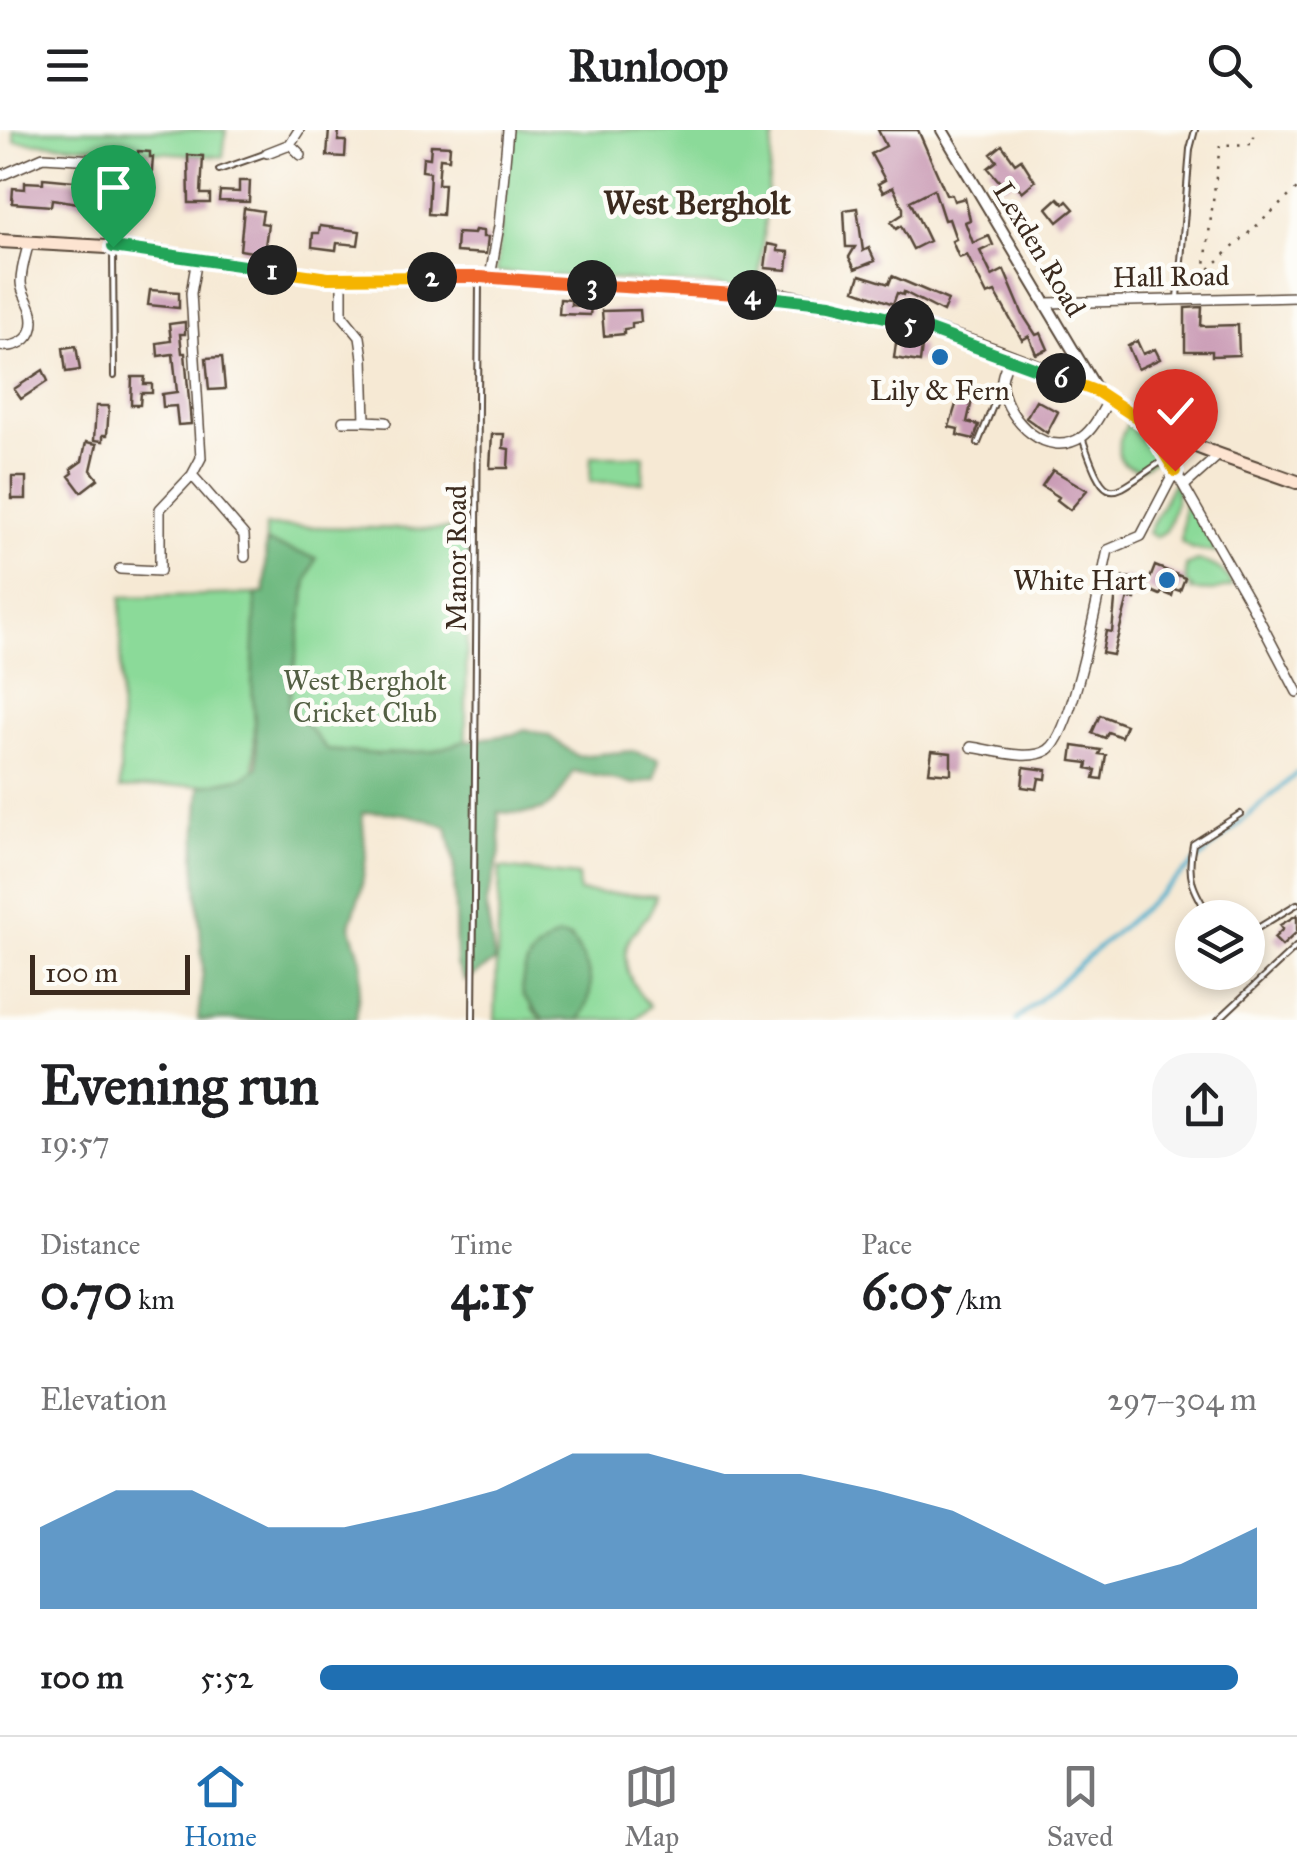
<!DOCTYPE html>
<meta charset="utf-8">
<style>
:root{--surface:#fff;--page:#f6f6f6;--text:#202124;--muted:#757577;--line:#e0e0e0;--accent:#1f6fb2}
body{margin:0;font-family:"IM FELL Great Primer",serif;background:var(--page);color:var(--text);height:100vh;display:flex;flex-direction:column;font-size:38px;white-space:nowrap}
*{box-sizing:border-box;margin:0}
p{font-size:32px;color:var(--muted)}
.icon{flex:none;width:55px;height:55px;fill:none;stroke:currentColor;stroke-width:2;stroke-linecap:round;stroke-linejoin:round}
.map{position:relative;height:890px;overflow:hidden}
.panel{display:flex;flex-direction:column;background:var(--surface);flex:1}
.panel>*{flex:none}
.controls{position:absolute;left:1175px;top:770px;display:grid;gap:20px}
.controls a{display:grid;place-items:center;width:90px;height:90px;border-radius:50%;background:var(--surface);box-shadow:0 5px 15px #0003;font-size:50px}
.scale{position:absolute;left:30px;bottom:25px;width:160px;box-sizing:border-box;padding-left:10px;border:5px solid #3b2a1e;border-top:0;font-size:28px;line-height:35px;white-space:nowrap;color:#3b2a1e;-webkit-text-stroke:8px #fdfcf7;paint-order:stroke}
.pin{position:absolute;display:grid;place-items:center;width:85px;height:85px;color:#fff;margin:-102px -42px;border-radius:50% 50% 50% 0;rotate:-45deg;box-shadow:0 0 10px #0007}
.pin .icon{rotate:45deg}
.km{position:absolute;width:50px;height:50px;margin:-25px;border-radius:50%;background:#222;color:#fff;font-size:28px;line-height:50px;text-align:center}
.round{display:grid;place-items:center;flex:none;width:105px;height:105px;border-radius:40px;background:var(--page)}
.overview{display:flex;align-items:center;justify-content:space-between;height:170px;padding:0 40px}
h1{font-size:55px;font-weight:700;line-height:75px}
.figures{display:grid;grid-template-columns:repeat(3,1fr);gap:15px;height:170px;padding:10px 40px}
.figures div{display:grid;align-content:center}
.figures b{font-size:50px;font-weight:700}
.figures small{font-size:28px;font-weight:400}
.figures p{font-size:28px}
.chart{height:280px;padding:20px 40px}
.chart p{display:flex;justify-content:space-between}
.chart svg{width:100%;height:180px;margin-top:10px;fill:var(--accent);opacity:.7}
ul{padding:0 40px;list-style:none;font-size:32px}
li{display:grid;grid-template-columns:160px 120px 1fr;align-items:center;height:75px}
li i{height:25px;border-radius:12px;background:var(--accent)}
header{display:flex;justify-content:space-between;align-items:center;height:130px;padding:0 40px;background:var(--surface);font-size:45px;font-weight:700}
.tab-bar{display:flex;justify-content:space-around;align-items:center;height:140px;border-top:2px solid var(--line);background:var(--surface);font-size:28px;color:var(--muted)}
.tab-bar a{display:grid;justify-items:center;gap:5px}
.tab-bar .current{color:var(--accent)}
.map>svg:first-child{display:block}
.green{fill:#8bda99;stroke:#63825c;stroke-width:2.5}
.forest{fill:#70ba81;stroke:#567250;stroke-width:2.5}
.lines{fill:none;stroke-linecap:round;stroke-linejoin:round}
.stream{stroke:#4dafcc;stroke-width:4}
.building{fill:#ca9cb6}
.service-casing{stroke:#574739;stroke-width:8}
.minor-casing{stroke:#574739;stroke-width:12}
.tertiary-casing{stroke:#574739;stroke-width:14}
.secondary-casing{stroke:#574739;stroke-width:16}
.path{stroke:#574739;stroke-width:2.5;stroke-dasharray:2.5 8;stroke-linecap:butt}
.service{stroke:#fff;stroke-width:4}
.minor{stroke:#fff;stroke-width:9}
.tertiary{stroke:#fff;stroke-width:10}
.secondary{stroke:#fde4d1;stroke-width:12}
.split-1-casing{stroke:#fff;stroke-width:20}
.split-2-casing{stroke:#fff;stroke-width:20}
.split-3-casing{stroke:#fff;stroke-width:20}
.split-4-casing{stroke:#fff;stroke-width:20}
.split-5-casing{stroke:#fff;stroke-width:20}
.split-6-casing{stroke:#fff;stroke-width:20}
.split-7-casing{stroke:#fff;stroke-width:20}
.split-1{stroke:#22a559;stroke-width:12}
.split-2{stroke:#f5b400;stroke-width:12}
.split-3{stroke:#f0652b;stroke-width:12}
.split-4{stroke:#f0652b;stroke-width:12}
.split-5{stroke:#22a559;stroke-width:12}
.split-6{stroke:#22a559;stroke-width:12}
.split-7{stroke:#f5b400;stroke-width:12}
.poi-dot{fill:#1f6fb2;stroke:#fdfcf7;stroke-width:4}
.labels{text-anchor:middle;stroke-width:9;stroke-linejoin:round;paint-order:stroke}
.street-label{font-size:28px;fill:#3b2a1e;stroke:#fdfcf7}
.poi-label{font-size:28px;fill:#3b2a1e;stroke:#fdfcf7}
.park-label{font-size:28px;fill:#535f43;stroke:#fdfcf7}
.quarter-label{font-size:32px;font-weight:bold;fill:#3b2a1e;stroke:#fdfcf7}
</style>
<header><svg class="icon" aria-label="menu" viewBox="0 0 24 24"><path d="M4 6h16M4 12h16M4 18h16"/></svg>Runloop<svg class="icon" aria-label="search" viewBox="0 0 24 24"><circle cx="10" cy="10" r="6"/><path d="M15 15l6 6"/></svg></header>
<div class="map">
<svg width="1297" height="890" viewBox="0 0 1297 890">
<rect width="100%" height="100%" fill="#fdfcf7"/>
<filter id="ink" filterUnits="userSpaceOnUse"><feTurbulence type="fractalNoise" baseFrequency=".01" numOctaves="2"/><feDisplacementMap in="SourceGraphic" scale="20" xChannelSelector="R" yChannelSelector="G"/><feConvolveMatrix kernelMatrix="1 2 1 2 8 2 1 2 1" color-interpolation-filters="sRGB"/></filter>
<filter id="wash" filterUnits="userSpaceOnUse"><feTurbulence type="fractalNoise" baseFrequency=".0048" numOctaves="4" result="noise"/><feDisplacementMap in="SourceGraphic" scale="40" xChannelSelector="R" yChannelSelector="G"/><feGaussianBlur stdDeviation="2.25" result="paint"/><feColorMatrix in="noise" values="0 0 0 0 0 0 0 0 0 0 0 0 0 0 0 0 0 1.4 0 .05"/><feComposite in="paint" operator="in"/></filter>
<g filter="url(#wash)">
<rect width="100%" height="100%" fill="#f6e9d4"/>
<path class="green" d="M13 0H226L223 27 15 11Z
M512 0H774L758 158 496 142Z
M1127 294 1158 328 1141 339C1111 336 1116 315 1127 294Z
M591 326H644L643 352H590Z
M1174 351C1181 366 1171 386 1166 401L1156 407 1148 403Z
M1187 370 1217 422 1216 423 1190 418 1181 412 1184 373Z
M266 396 468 400 465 675 262 669Z
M1197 431C1213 433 1226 440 1232 456L1213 461 1191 460 1192 457 1186 453V436Z
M256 464 254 652 120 659 121 467Z
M500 738 578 746 579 762 656 766C649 792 644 786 632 805 616 829 633 859 650 876L635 890H579C598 861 590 835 571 808L532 879 544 890H495Z"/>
<path class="forest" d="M266 412 316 428 307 451 288 578 306 594 327 620 378 624 432 621 465 611 514 604 525 599 549 606 577 626 632 621 659 629 655 649 635 654 573 641C551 683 545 685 498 682L501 719 486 775 495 832 465 851 456 835 454 731 447 697C419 686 392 679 362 683L366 727 361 761 350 795 362 832 356 890H198L203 840 195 728 200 656 244 647 258 637 252 555 256 464 265 463Z
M558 806 570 808C591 836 599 860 579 890H544L523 865C519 835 533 819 558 806Z"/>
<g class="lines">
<path class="stream" d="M1016 890 1297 643"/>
</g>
<g id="blocks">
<path class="building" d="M329 0H339L338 11H346L345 27 327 26Z
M878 0H918L946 64 952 65 954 71 965 68 970 90 965 92 973 113 989 106 993 115 980 121 992 146 1004 140 1023 185 1036 205 1041 203 1048 219 1036 224 1029 206 1022 210 995 162 987 165 967 125 959 128 952 111 956 109 949 89 944 90 934 59 910 71 929 111 913 119 901 96 896 99 891 92 903 84V78L893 57 883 62 878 54 885 50 871 24 886 16Z
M431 15 450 16 449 29 440 28 438 54H444L442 85 428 84 430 42 422 41 423 27 430 28Z
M1002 15 1015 33 1021 29 1035 51 1022 62 1013 50 1004 57 988 38 997 31 991 24Z
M138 21 150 22V27H153L151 53 131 52V26H138Z
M188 25 203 26 201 64H210V73H189Z
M43 48 96 53 95 58H101L100 71 92 70 91 75 52 69 51 76 12 73 13 58 25 59V52L43 53Z
M239 51H250L249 72 219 71 220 61 239 62Z
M1058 68 1064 74 1067 71 1074 79 1058 92 1047 78Z
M244 78 263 81 261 93 268 94 264 124 240 120Z
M857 78 863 121 869 118 875 131 855 139 849 127 855 117H846L844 80Z
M320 96 360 101 358 115 337 113 336 120 312 117 313 103H319Z
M475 100 483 101V107H488L486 124 456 122 457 103 474 104Z
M768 114 778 116V121L789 122 787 140 765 138Z
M860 145 889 154 892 146 948 170 943 182 904 162 903 165 897 163 893 174 855 160Z
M150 160 179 162V178L148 175Z
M560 169 571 170V175L591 177 590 185 559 184Z
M1202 177 1201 196 1238 195 1239 225 1212 226V221H1185V178Z
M640 180 641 192 632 193V198L624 199V204L604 206 602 181Z
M185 192V204H180L182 223H185L191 294 178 295 176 276 163 277 162 264 177 262 173 224 158 226 157 213 171 211 169 194Z
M1137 211 1143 224 1155 219 1160 229 1138 239 1128 216Z
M896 213 922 216 920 232 894 228Z
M76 216 80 240 66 242 63 218Z
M222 227 225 259 209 260 206 228Z
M43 240 48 251 21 269 14 259Z
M132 247H145L144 254H152V263H141L140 275H131Z
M959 265 972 270 967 292 979 295 974 309 957 305 958 299 949 297Z
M1036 270 1058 282 1047 303 1026 288Z
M96 276H109L107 305H103V311L94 310Z
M492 304H504L503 318 509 319 508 338H490Z
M86 312 97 314 91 340 98 349 81 362 69 346 73 343 71 339 82 331Z
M1053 340 1087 360 1070 380 1057 370 1059 367 1042 356Z
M12 347H26V369H12Z
M1155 436 1185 448 1180 461 1174 459 1172 466 1162 462 1160 465 1146 459Z
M1123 447 1132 448 1130 456 1137 457 1135 469 1128 468 1113 525 1102 523 1106 501 1112 502 1117 450 1122 451Z
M1100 585 1126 595 1121 607 1108 602 1105 608 1092 603Z
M1073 616 1101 620 1099 624 1106 625 1102 649 1094 648 1096 640 1087 638 1088 633 1071 631Z
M932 621 951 623V644L929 642Z
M1024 637 1047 640 1046 649 1039 648 1037 659 1022 657Z
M1297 785V802L1282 816 1274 808 1283 799 1280 795Z"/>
</g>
</g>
<g filter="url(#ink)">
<use href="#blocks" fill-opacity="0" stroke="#574739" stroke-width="2.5"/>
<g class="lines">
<defs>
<path id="service" d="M219 40 267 23
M113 121 114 246
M1178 168 1190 19 1195 0
M1082 307C1108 384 1110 365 1167 328
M978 313 1000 259
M1211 788C1193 760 1186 747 1193 714L1240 684
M1248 804 1297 774
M473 890 479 150
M1218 890 1297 816"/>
<path id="minor" d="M290 14 301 25
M267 23 290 14 299 0
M0 46 43 27 95 30C117 40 112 60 112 81
M490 147 499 96 508 0
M342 148V185L360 207 363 228 365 291 386 292
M1047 173 1297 167
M0 216C21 218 37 206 32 183 30 172 21 163 21 152 21 139 26 124 29 112
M1009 228C1006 237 1000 248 1002 258 1009 291 1046 330 1082 307 1094 299 1102 281 1109 269
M343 291H365
M1150 297 1252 476 1297 562
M192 345 244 405 245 427
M1184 356 1220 324
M120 439 160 441V379L192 345 201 328 191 163 197 129
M971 617C992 620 1029 632 1048 620 1073 605 1100 455 1108 420L1141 406 1175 341"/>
<path id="tertiary" d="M942 0 1098 262"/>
<path id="secondary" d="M0 111 125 118 328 148 479 147 784 166C891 184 997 216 1096 262 1115 270 1130 285 1148 294 1194 319 1248 334 1297 352"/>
</defs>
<use href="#service" class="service-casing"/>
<use href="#minor" class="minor-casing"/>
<use href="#tertiary" class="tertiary-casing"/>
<use href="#secondary" class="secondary-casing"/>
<path class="path" d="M1204 143 1220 15 1253 14 1255 0
M1186 160 1297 59"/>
<use href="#service" class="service"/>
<use href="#minor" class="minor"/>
<use href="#tertiary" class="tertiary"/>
<use href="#secondary" class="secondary"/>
</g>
</g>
<g class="lines" filter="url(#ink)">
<defs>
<path id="split-1" d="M113 117 272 140"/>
<path id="split-2" d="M272 140 328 148 432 147"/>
<path id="split-3" d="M432 147H480L592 155"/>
<path id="split-4" d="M592 155 752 165"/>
<path id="split-5" d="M752 165 830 174 910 193"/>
<path id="split-6" d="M910 193 1061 248"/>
<path id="split-7" d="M1061 248 1098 262 1148 295 1175 341"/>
</defs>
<use href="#split-1" class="split-1-casing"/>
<use href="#split-2" class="split-2-casing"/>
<use href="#split-3" class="split-3-casing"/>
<use href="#split-4" class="split-4-casing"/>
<use href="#split-5" class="split-5-casing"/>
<use href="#split-6" class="split-6-casing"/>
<use href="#split-7" class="split-7-casing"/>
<use href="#split-1" class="split-1"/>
<use href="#split-2" class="split-2"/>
<use href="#split-3" class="split-3"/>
<use href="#split-4" class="split-4"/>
<use href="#split-5" class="split-5"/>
<use href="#split-6" class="split-6"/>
<use href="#split-7" class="split-7"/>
</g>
<g class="poi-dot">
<circle cx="940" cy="227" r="10"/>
<circle cx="1167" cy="450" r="10"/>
</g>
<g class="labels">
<g class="street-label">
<text transform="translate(1040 119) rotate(59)" y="10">Lexden Road</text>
<text transform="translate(1171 146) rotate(-1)" y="10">Hall Road</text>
<text transform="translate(456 428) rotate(-90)" y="10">Manor Road</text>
</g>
<g class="poi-label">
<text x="940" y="270">Lily &amp; Fern</text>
<text x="1147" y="460" text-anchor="end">White Hart</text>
</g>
<g class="park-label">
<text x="365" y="560">West Bergholt<tspan x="365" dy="32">Cricket Club</tspan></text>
</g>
<g class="quarter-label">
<text x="697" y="84">West Bergholt</text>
</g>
</g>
</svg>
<div class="controls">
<a><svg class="icon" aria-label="layers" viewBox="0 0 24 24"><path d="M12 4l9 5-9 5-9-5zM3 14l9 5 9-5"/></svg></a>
</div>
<div class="scale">100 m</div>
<div class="pin" style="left:113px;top:117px;background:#1e9e55"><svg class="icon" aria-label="arrive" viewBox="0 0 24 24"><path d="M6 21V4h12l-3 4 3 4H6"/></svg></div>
<div class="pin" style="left:1175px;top:341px;background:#d93025"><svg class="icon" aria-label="check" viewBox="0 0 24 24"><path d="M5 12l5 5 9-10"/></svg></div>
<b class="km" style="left:272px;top:140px">1</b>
<b class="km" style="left:432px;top:147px">2</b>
<b class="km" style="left:592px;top:155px">3</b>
<b class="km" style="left:752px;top:165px">4</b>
<b class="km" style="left:910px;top:193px">5</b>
<b class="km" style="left:1061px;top:248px">6</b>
</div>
<section class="panel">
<div class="overview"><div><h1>Evening run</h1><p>19:57</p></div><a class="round"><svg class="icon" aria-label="share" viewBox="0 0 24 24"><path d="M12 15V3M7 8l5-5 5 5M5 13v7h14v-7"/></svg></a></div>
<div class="figures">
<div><p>Distance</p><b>0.70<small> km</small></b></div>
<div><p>Time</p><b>4:15</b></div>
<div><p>Pace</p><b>6:05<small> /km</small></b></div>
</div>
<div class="chart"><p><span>Elevation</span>297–304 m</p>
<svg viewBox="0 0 160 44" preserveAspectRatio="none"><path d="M0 44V24L10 15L20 15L30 24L40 24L50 20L60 15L70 6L80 6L90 11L100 11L110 15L120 20L130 29L140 38L150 33L160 24V44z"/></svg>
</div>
<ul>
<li><b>100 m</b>5:52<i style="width:98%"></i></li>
</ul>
</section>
<nav class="tab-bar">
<a class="current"><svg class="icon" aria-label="home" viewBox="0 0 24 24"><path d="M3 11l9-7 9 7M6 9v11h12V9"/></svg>Home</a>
<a><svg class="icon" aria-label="map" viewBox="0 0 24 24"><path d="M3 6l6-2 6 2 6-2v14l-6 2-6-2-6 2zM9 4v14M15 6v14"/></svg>Map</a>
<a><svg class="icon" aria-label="saved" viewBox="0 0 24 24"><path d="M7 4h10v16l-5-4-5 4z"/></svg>Saved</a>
</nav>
